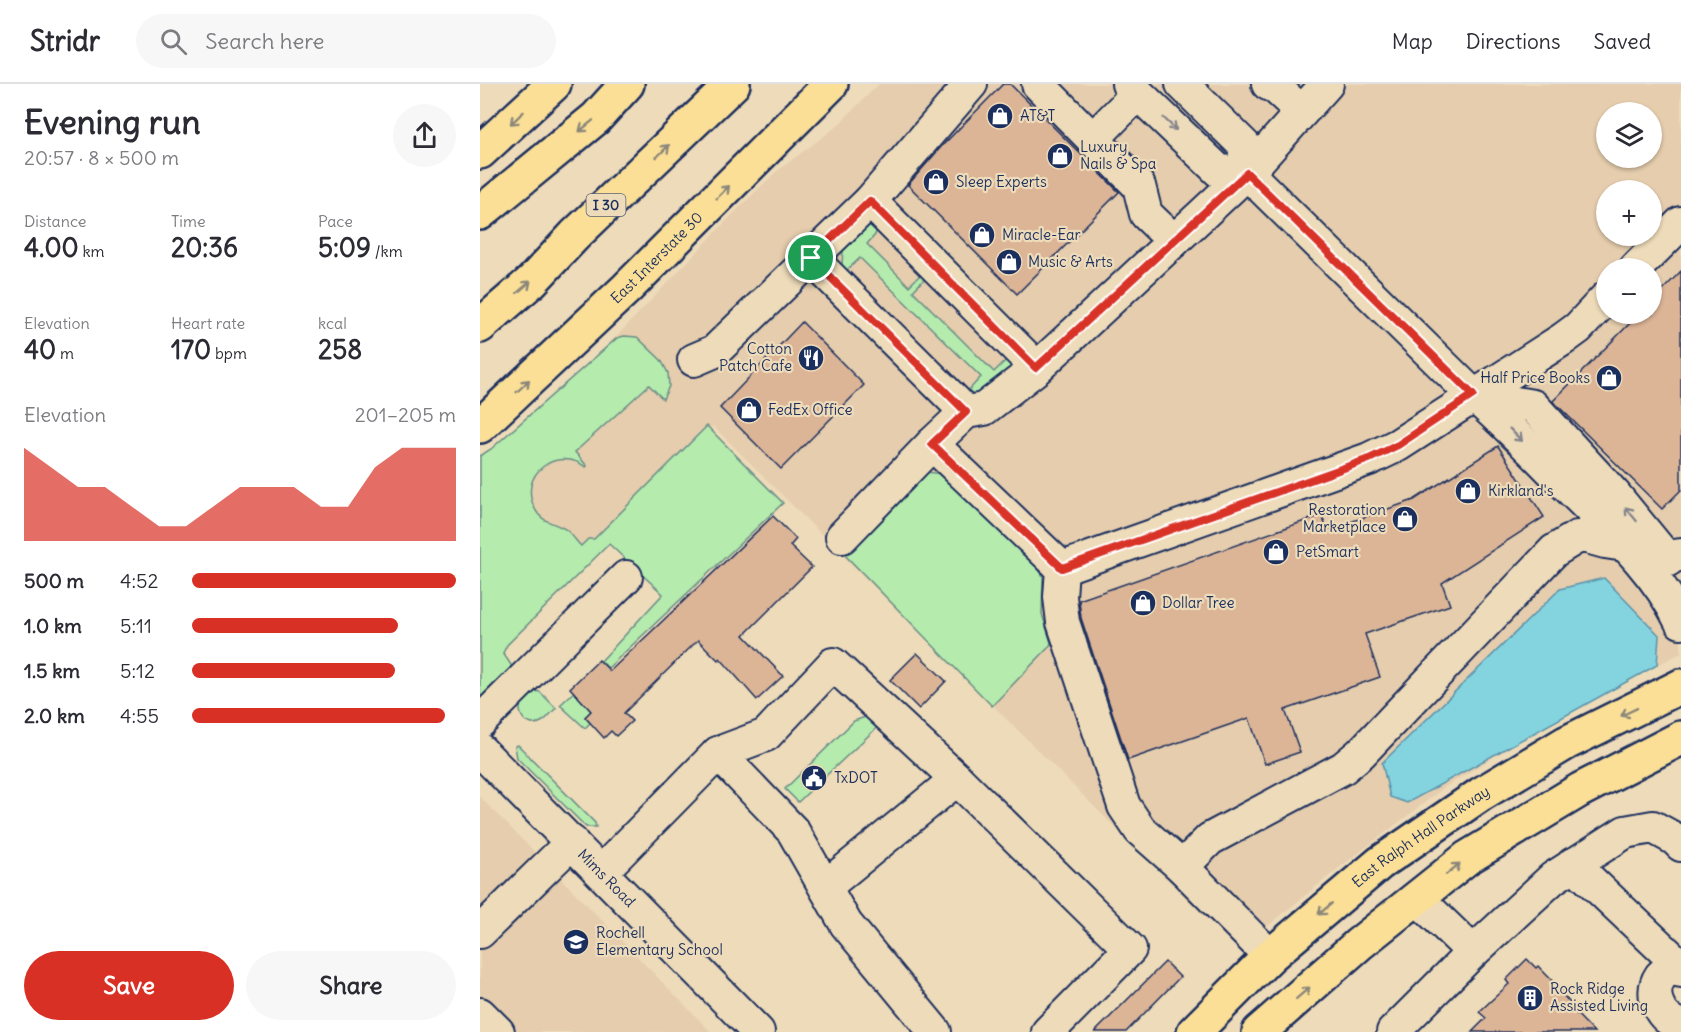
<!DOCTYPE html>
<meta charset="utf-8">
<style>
:root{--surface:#fff;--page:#f7f7f7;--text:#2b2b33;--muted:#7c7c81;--line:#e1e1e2;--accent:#d93025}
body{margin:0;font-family:Delius,sans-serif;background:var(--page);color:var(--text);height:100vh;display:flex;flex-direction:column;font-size:22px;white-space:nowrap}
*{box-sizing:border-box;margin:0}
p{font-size:20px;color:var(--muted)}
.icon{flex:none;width:33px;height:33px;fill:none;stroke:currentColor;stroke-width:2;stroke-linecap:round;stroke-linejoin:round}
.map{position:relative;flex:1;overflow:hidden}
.side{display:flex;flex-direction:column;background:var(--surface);width:480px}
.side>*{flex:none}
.fabs{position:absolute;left:1116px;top:18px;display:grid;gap:12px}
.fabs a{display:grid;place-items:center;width:66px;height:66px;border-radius:50%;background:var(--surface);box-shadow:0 2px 4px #0004;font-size:30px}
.pin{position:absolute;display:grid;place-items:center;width:51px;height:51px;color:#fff;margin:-26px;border:3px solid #fff;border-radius:50%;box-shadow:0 2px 6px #0007}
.round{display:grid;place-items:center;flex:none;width:63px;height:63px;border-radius:32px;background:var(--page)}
.summary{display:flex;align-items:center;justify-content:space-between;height:102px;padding:0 24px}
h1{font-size:33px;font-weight:800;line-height:45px}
.metrics{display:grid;grid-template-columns:repeat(3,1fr);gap:9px;height:102px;padding:6px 24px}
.metrics div{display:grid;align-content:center}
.metrics b{font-size:26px;font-weight:800}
.metrics small{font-size:16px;font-weight:400}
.metrics p{font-size:16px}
.chart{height:168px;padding:12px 24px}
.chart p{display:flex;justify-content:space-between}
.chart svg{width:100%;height:108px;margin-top:6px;fill:var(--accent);opacity:.7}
.cta{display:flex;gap:12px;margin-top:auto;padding:12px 24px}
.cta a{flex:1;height:69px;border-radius:36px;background:var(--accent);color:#fff;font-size:24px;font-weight:800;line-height:69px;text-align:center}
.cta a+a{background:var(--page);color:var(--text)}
ul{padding:0 24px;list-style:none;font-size:20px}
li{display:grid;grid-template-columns:96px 72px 1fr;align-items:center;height:45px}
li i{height:15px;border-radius:8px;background:var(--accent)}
header{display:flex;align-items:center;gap:36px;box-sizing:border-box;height:84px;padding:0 30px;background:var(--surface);border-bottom:2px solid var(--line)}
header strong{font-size:28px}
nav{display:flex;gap:33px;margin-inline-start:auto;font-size:21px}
.search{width:420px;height:54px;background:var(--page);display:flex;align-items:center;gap:15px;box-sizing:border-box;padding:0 21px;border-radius:33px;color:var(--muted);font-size:22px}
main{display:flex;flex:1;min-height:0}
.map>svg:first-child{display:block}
.built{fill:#e5cdad;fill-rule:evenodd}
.green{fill:#b5ebad;stroke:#688d86;stroke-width:1.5}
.water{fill:#84d4df;stroke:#5a92ab;stroke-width:1.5}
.building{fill:#dcb597;stroke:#1b2f5e;stroke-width:1.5}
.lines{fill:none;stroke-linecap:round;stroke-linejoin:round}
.minor-casing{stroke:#1b2f5e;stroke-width:36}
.major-casing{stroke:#1b2f5e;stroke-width:38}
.highway-casing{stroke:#1b2f5e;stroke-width:38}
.minor{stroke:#eedbb9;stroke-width:32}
.major{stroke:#fbdf96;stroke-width:33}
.highway{stroke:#fbdf96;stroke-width:33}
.oneway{stroke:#8b877a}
.oneway2{stroke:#84858c}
.route-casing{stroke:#fff;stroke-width:12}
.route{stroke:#d93025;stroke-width:8}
.labels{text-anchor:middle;stroke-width:4.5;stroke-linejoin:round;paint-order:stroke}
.shield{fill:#eedbb9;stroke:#5a6379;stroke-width:1.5}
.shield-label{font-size:14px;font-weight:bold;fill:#1b2f5e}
.poi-label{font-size:15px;fill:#1b2f5e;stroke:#eedbb9;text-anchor:start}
.street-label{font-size:15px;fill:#1b2f5e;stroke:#eedbb9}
</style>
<header>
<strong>Stridr</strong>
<div class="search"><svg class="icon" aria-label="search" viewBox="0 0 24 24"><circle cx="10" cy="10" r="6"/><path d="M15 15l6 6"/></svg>Search here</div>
<nav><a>Map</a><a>Directions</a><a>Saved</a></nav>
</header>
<main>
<section class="side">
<div class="summary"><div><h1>Evening run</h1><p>20:57 · 8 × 500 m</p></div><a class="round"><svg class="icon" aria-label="share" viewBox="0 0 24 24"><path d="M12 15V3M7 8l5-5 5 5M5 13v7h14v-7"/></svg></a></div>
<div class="metrics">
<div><p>Distance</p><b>4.00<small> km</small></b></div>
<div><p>Time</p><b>20:36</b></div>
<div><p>Pace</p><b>5:09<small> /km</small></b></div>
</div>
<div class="metrics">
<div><p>Elevation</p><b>40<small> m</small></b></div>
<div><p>Heart rate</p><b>170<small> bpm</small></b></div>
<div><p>kcal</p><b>258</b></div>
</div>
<div class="chart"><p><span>Elevation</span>201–205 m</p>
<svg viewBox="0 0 160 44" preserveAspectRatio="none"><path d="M0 44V6L10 14L20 22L30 22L40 30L50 38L60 38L70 30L80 22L90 22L100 22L110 30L120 30L130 14L140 6L150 6L160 6V44z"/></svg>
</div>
<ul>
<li><b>500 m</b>4:52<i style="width:100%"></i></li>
<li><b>1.0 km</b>5:11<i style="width:78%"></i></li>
<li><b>1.5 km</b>5:12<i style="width:77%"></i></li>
<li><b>2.0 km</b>4:55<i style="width:96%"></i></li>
</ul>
<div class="cta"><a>Save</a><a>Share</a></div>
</section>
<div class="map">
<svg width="1201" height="948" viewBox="0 0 1201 948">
<rect width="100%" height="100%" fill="#eedbb9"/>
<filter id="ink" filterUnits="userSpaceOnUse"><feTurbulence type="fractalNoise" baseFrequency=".0167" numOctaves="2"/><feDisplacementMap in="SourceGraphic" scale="12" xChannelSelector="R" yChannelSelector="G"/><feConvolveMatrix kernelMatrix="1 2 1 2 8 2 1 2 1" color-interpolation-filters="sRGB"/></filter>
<g filter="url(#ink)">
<path class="built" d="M399 0H1201V569L1094 623 965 703 860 783 758 866 233 342 93 481 0 384 94 297 258 125 296 88 356 43ZM1126 28H1172V74H1126ZM1126 106H1172V152H1126ZM1126 184H1172V230H1126Z
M0 713 97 811 231 948H0Z"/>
<path class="green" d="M389 140 397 145 395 151 387 160 429 202 441 190 445 194 433 207 514 288 527 275 534 283C520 299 511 317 487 308L501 293 380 174 365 188 362 180 363 167Z
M144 252 157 253 181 276 188 289 189 302 183 315 169 301 95 368 107 382 106 383C76 361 37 391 55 425 61 438 73 438 85 445 91 449 96 457 101 462L108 455H114L227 342 303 419 128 584 121 577 183 510 129 460 27 561 23 569 31 581V591L0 620V372L11 365 137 254Z
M445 388 464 390 557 483 563 492 562 530 571 559 569 563 512 622 363 469 436 393Z
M55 607 60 608 76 624C72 628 68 634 63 637 43 650 27 616 55 607Z
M94 608 111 627 105 633 110 639 105 644 80 621Z
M388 632 406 635 318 718 305 705 374 637Z
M38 661 115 739 116 743H106L37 674 35 662Z"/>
<path class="water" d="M1124 494 1179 551 1177 581 927 719 910 713 902 679 1080 505Z"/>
<path class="building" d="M523 0H530L639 108 537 210 428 101 461 63Z
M1201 187V406L1182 425 1073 317 1159 230H1172V217Z
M322 238 384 301 301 385 240 324Z
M1018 362 1064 433 962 499 970 521 885 550 900 593 805 626 820 668 785 680 769 634 648 676 601 534 599 516 842 431 847 446 934 416Z
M293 432 316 455 310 462 332 483 264 551 303 592 277 616 240 574 238 576 218 556 144 629 152 637 136 652 131 647 124 654 105 633 111 627 90 604 119 576 130 587Z
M437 569 466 597 439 625 410 596Z
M1047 875 1056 884 1058 882 1083 908 1082 910 1090 919 1088 921 1114 948H992L1006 934 999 928 1029 900 1026 896Z
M685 878 700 893 646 948H615Z"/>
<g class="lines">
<defs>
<g id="minor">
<path d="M558 0 659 102 666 130 694 157"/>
<path d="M648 0 739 87 767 89"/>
<path d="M702 0 764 61 767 89 993 311C1028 341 1060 375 1092 407 1132 447 1176 486 1201 538"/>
<path d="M788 0 796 4 821 27"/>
<path d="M613 55 657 10"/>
<path d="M390 117 557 284"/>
<path d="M331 174 486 328"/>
<path d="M1156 184 1201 139"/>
<path d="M214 276 235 267 390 117 491 0"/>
<path d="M994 312 1053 322 1134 410 1188 476"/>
<path d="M452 360 582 484 580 513 583 538 644 722 660 746 702 783 790 872"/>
<path d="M362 453 452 360 486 328 504 325 557 284 767 89 847 0"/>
<path d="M582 484 889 375 918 361 1083 255 1098 244 1126 214"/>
<path d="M0 638 146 493"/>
<path id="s1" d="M0 666 278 948"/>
<path d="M238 669 313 747 366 840 455 948"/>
<path d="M1093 780 1190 872 1192 885 1201 887"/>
<path d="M702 783 730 755 863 684 881 669 1074 467 1097 453H1107L1125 458 1145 461 1186 473 1201 471"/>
<path d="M121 788 238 669 286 651 353 580 477 695 650 865 568 948"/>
<path d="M345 803 477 695"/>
<path d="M0 848 92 758"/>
<path d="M993 868 1073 794 1145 748 1173 743 1195 755 1201 761"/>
<path d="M1192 885C1188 887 1182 889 1180 893 1168 911 1181 937 1201 941"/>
<path d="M0 930 18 948"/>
<path d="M913 948 993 868 937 814"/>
</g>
<g id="major">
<path d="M0 68 74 0"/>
<path id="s2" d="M0 342 147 204 351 0"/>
<path id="s3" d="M714 948 790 872 900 779 1001 710 1086 659 1201 602"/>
<path d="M779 948 879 860 987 774 1100 706 1201 654"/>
</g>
<path id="highway" d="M0 129 116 34 147 0
M0 242 52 197 95 151 253 0"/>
</defs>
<use href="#minor" class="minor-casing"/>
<use href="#major" class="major-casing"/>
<use href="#highway" class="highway-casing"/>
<use href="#minor" class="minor"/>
<use href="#major" class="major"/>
<use href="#highway" class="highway"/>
</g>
<defs><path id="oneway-shaft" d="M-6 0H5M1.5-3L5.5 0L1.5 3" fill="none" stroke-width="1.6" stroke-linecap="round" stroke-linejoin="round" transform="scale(1.5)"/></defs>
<g class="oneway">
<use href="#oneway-shaft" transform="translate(37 34) rotate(137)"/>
<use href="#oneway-shaft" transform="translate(106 42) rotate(141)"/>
<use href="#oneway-shaft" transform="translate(183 67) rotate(-44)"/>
<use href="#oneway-shaft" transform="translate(243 108) rotate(-45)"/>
<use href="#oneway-shaft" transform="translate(44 203) rotate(-41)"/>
<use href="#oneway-shaft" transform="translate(43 302) rotate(-44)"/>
<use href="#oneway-shaft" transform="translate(1149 628) rotate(154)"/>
<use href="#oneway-shaft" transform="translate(973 785) rotate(-39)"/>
<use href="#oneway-shaft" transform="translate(845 825) rotate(140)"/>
<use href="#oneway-shaft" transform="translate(823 909) rotate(-41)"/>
</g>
<g class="oneway2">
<use href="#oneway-shaft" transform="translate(690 40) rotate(44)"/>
<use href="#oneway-shaft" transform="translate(1036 351) rotate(45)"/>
<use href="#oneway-shaft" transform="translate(1151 430) rotate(-129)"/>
</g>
</g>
<g class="lines" filter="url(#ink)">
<defs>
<path id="route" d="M767 89 993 311 918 361 889 375 582 484 452 360 486 328 331 174 390 117 556 284Z"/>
</defs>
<use href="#route" class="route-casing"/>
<use href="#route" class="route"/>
</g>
<defs>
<symbol id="shop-disc" viewBox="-11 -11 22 22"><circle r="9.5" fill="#1b2f5e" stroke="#eedbb9"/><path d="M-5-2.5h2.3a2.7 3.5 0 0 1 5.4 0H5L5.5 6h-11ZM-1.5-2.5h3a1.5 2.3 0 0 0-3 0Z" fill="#fff"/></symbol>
<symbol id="restaurant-disc" viewBox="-11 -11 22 22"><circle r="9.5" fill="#1b2f5e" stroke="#eedbb9"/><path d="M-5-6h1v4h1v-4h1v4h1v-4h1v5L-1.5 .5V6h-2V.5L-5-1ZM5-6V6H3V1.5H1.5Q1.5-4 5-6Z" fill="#fff"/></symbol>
<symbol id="civic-disc" viewBox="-11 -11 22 22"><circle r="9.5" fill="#1b2f5e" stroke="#eedbb9"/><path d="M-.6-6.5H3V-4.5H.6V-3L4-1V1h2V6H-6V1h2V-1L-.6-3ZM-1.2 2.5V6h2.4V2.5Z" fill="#fff"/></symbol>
<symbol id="school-disc" viewBox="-11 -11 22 22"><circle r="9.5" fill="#1b2f5e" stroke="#eedbb9"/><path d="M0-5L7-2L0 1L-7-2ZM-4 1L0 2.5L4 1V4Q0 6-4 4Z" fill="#fff"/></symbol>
<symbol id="building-disc" viewBox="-11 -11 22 22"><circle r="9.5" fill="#1b2f5e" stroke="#eedbb9"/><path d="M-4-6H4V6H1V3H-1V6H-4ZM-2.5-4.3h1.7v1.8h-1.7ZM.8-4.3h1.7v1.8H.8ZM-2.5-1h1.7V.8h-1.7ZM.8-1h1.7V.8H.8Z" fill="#fff"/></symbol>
</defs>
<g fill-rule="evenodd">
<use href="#shop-disc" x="505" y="17" width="30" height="30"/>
<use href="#shop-disc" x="565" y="57" width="30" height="30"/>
<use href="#shop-disc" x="441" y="83" width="30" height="30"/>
<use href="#shop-disc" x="487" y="136" width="30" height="30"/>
<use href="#shop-disc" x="514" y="163" width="30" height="30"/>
<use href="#restaurant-disc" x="316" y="259" width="30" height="30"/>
<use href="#shop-disc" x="1114" y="279" width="30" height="30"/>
<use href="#shop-disc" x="254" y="311" width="30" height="30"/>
<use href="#shop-disc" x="973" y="392" width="30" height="30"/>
<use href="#shop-disc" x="910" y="420" width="30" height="30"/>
<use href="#shop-disc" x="781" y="453" width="30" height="30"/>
<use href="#shop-disc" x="648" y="504" width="30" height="30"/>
<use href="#civic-disc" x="319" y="679" width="30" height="30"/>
<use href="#school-disc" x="81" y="843" width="30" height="30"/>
<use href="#building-disc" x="1035" y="899" width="30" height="30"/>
</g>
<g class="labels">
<rect class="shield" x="106.5" y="110" width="39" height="22" rx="4.5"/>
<g class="shield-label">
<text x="126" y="126">I 30</text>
</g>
<g class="poi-label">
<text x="540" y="37">AT&amp;T</text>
<text x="600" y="68">Luxury<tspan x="600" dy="17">Nails &amp; Spa</tspan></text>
<text x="476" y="103">Sleep Experts</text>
<text x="522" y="156">Miracle-Ear</text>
<text x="548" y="183">Music &amp; Arts</text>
<text x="312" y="270" text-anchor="end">Cotton<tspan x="312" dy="17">Patch Cafe</tspan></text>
<text x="1110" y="299" text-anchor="end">Half Price Books</text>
<text x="288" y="331">FedEx Office</text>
<text x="1008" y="412">Kirkland's</text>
<text x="906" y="431" text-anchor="end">Restoration<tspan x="906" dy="17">Marketplace</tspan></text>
<text x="816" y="473">PetSmart</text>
<text x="682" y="524">Dollar Tree</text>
<text x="354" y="699">TxDOT</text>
<text x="116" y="854">Rochell<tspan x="116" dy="17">Elementary School</tspan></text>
<text x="1070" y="910">Rock Ridge<tspan x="1070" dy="17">Assisted Living</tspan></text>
</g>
<g class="street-label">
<text dy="5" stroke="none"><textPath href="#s2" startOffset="244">East Interstate 30</textPath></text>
<text dy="5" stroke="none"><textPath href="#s3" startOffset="300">East Ralph Hall Parkway</textPath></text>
<text dy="5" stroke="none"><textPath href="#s1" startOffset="180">Mims Road</textPath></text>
</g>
</g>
</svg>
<div class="fabs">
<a><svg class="icon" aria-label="layers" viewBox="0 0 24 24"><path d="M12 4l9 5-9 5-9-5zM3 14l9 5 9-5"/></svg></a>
<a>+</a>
<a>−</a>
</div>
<div class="pin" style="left:331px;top:174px;background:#1e9e55"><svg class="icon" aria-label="arrive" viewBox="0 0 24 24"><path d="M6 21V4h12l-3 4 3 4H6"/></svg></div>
</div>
</main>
